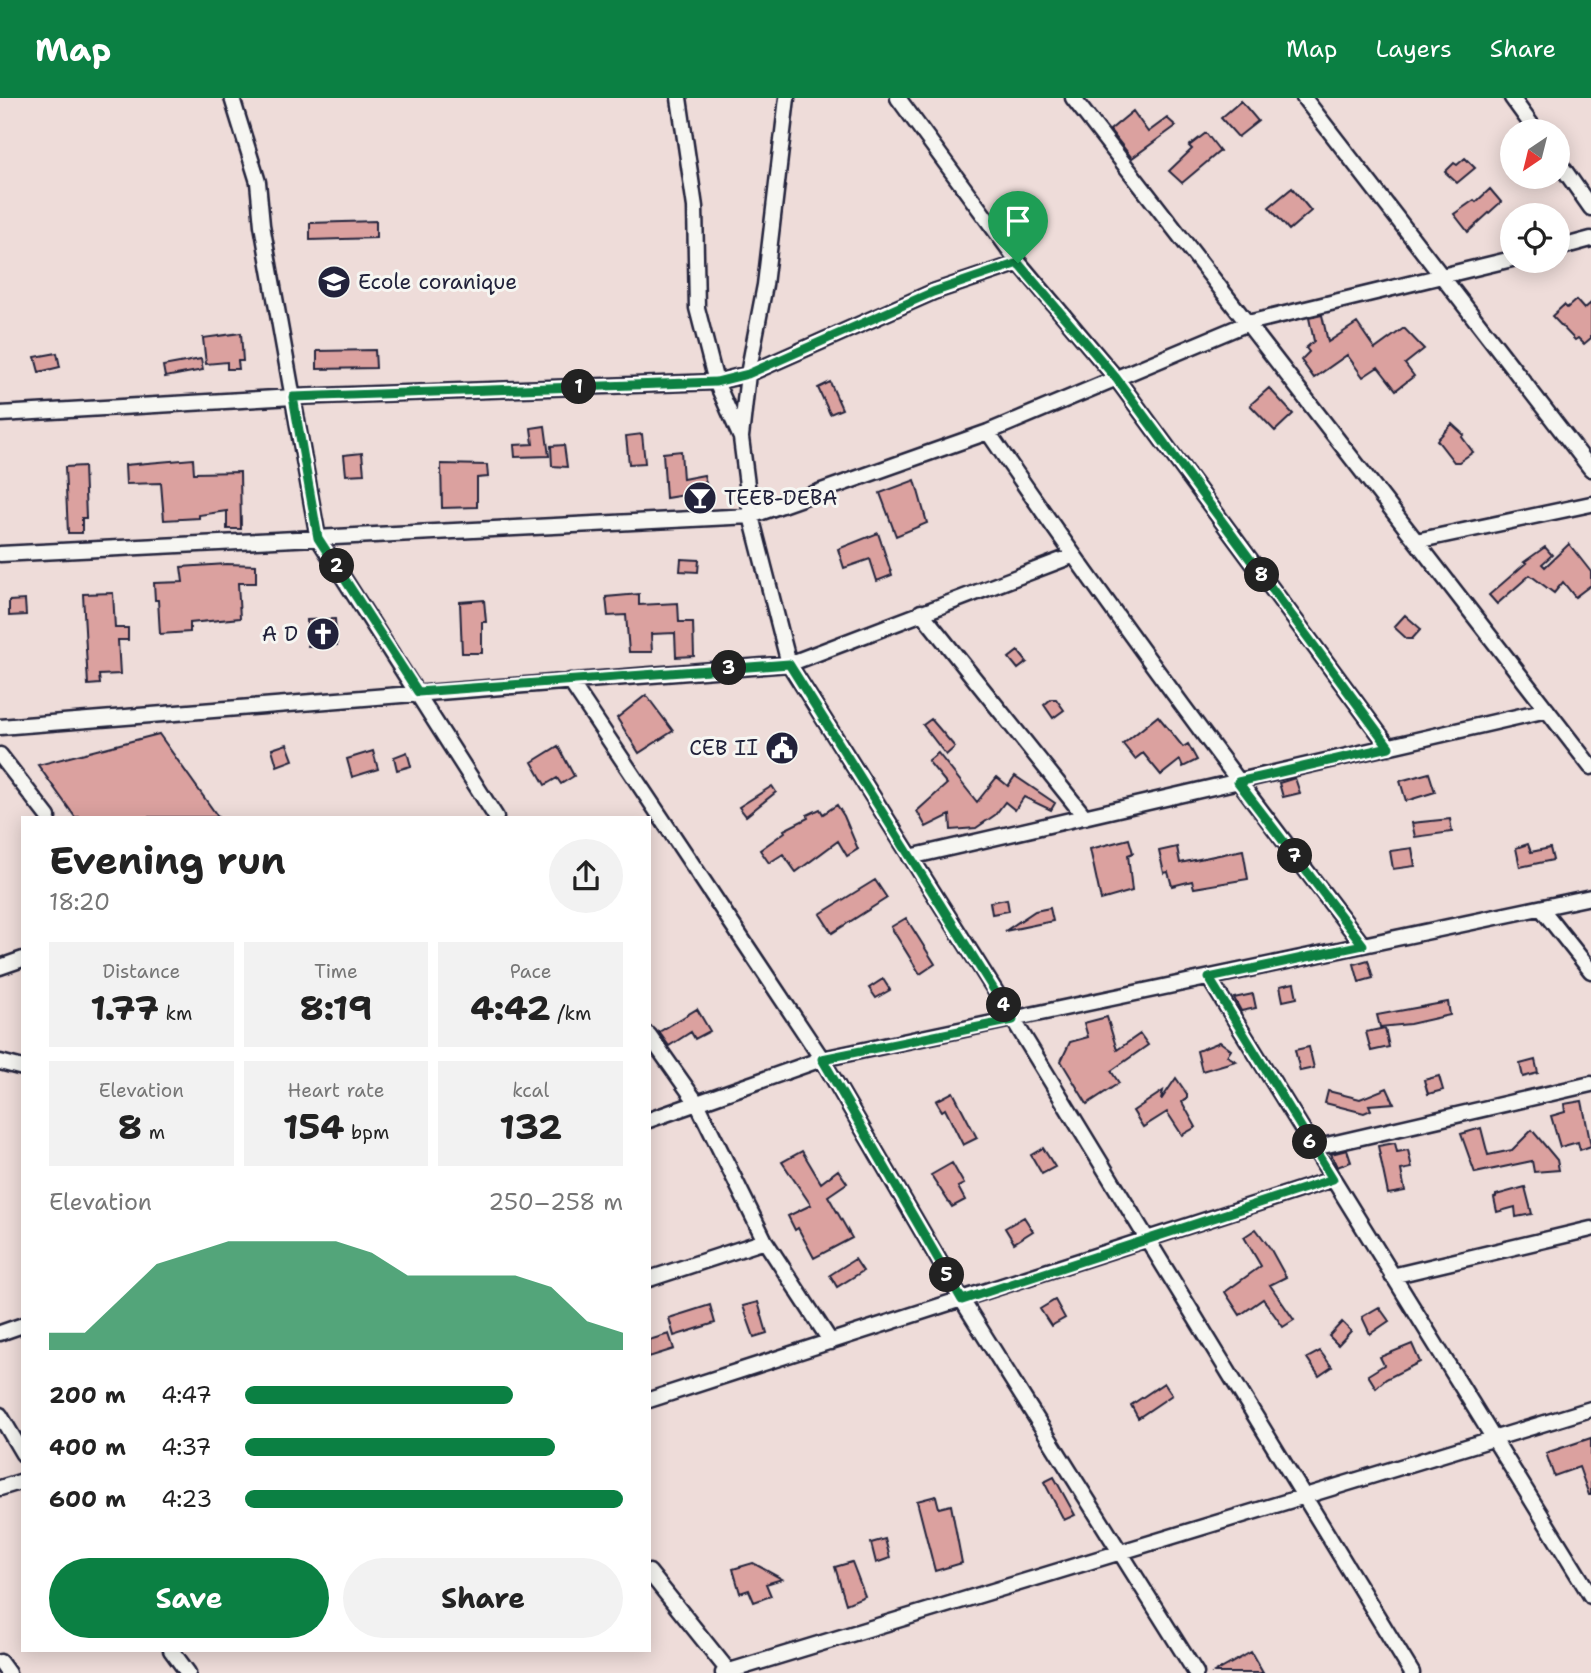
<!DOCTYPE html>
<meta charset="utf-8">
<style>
:root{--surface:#fff;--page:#f2f2f2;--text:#222;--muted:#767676;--accent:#0b8043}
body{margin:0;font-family:"Shantell Sans",sans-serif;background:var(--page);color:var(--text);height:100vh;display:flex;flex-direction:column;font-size:26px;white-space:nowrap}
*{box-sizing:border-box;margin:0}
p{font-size:23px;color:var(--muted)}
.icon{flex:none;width:38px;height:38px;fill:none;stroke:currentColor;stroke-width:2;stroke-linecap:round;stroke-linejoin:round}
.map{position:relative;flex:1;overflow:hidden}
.sheet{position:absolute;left:21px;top:718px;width:630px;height:836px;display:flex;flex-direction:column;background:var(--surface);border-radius:0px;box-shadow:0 4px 18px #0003}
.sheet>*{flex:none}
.needle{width:46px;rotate:215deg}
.controls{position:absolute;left:1500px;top:21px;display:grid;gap:14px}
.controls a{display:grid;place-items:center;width:70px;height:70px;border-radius:50%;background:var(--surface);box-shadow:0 4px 18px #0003;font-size:35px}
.pin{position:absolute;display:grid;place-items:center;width:60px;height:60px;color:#fff;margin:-72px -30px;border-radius:50% 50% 50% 0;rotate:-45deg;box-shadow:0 0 7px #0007}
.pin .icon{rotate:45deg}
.km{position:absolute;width:35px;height:35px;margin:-18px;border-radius:50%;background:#222;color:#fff;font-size:19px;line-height:35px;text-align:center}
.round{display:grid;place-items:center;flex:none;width:74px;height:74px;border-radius:37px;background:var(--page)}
.head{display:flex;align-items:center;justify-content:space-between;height:119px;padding:0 28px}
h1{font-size:38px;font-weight:700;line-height:52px}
.figures{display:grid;grid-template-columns:repeat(3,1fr);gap:10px;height:119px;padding:7px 28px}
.figures div{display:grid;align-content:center;border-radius:0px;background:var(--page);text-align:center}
.figures b{font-size:35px;font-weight:700}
.figures small{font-size:19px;font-weight:400}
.figures p{font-size:19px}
.chart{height:196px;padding:14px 28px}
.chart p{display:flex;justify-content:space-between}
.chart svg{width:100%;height:126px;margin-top:7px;fill:var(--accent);opacity:.7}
.action{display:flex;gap:14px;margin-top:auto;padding:14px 28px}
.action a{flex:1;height:80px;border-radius:42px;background:var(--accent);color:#fff;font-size:28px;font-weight:700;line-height:80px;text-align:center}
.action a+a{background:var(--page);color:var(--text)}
ul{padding:0 28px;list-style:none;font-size:23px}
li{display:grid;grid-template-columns:112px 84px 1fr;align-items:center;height:52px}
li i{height:18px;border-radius:9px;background:var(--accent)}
header{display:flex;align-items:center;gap:42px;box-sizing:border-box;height:98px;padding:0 35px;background:var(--accent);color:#fff}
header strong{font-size:33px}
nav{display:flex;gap:38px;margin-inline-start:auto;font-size:24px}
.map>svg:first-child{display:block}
.building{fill:#dba19f;stroke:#22223b;stroke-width:2}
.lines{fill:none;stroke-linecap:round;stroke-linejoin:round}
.street-casing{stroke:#22223b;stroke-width:19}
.street{stroke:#f6f6f2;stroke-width:14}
.route-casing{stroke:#fff;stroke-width:14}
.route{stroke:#0b8043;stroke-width:9}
.labels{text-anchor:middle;stroke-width:6;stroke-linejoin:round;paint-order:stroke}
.poi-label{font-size:21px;fill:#22223b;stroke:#f6f6f2;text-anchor:start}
</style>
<header>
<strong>Map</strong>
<nav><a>Map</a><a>Layers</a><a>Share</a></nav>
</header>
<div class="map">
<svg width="1591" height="1575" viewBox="0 0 1591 1575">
<rect width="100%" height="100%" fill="#eedcd9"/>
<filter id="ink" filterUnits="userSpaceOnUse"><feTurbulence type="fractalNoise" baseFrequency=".0143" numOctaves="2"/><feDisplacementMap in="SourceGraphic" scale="14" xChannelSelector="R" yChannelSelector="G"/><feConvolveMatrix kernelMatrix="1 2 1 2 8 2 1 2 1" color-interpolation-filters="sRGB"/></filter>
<g filter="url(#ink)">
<path class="building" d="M1241 3 1258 23 1238 39 1221 20Z
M1133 13 1148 34 1167 20 1176 28 1132 60 1110 32Z
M1206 35 1220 53 1182 85 1169 73 1192 51 1189 48Z
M1465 60 1475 70 1457 85 1445 74 1454 65 1457 67Z
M1292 90 1311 113 1289 132 1269 109Z
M1490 91 1501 104 1468 134 1454 116 1474 102 1476 104Z
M376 123V140L310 142V125Z
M1576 202 1584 211 1591 205V240L1584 246 1578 240 1575 242 1552 218 1564 207 1567 210Z
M1322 217 1328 244 1357 225 1375 251 1404 230 1424 251 1405 266 1414 278 1396 292 1378 269 1363 279 1347 257 1314 280 1301 262 1309 254 1306 250 1314 243 1309 220Z
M241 235 243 263H238L239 271H227V264L206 266 203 240Z
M375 252 376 270 317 271V253Z
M57 255 60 269 39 274 35 259Z
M201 261 203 272 165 279 163 268Z
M830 284 842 311 830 316 818 290Z
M1269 290 1293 316 1275 333 1250 307Z
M1452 326 1464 337 1462 339 1473 354 1459 364H1454L1437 342Z
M545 328 549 358 515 359 514 347 533 346 531 330Z
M642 336 645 365 629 366 626 338Z
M564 347 567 369 552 368 551 348Z
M681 353 683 381 704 377 709 398 698 411H692L691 396 666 400 663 355Z
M362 355 364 376 346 377 344 357Z
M193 361 194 375 240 374 241 431H227V413L199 417V420L164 422 161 385 126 386 125 367Z
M441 366 487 367 488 379 477 380V409L442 410Z
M84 368 86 420H82V435H68L65 369Z
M915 382 927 425 896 438 880 395Z
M878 435 892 477 877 483 870 461 844 470 838 451Z
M1569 446 1591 474V487L1575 499 1563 484 1554 495 1530 477 1497 506 1489 497 1526 465 1524 464 1545 449 1552 457 1542 466 1545 469Z
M681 461 699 462 698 474 680 473Z
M227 466 256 467V485H238L240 520 190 525V534L160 536 158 502H155L154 485 183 484 181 469Z
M113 495 115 530H128V542H118L120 576 99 577 100 586 88 587 83 496Z
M639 496V507L678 505 679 524H693L694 558 676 559 675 535 651 536 652 554H629L626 517 608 518 606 499Z
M25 502 26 517 9 518V503Z
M484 502 486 524H482V555H462L460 504Z
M1405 517 1421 531 1412 541H1407L1394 529Z
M335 521 337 547 308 548 307 522Z
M1018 553 1027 564 1018 571 1009 560Z
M646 597 673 633 639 655 617 620Z
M1051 601H1056L1064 612 1053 620 1044 607Z
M1158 618 1183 649 1188 646 1197 662 1183 669 1180 662 1161 677 1143 655 1135 661 1123 646Z
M931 621 955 649 946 657 923 627Z
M159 636 218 719H75L38 667Z
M287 646 293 662 277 668 272 651Z
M558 648 574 678 561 686 557 680 545 687 532 664Z
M373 653 378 671 352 679 347 661Z
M407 654 411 668 397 672 394 659Z
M938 655 977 704 997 679 1008 688 1015 678 1055 705 1051 712 1024 699 1015 712 1005 704 995 717 976 730 951 732 950 717 926 729 917 713 947 686 928 663Z
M1429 675 1435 694 1406 703 1400 683Z
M1295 680 1300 695 1283 699 1279 685Z
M772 688 776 694 746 718 739 709Z
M837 707 844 718 858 751 847 758 838 743 796 774 783 756 769 765 760 752 785 734 784 732 808 720 807 717 820 711 823 716Z
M1450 721 1452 734 1415 739 1412 725Z
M1129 741 1133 755 1128 757 1132 793 1101 802 1090 751Z
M1528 746 1531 754 1550 750 1553 762 1520 769 1516 750Z
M1177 749 1180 765 1243 752 1248 781 1194 790 1192 783 1172 788 1168 774 1164 775 1159 753Z
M1412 750 1415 768 1393 771 1390 753Z
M875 782 887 800 832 835 820 816Z
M1007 801 1009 813 992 816 990 804Z
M1050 810 1053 823 1005 833 1035 813Z
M906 820 935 866 920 876 891 829Z
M1368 862 1373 880 1359 884 1354 866Z
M883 881 890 892 876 900 869 890Z
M1294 885 1297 900 1283 903 1280 888Z
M1253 896 1256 910 1241 913 1234 900Z
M1448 904 1450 917 1410 926 1380 929 1377 917Z
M697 911 710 933 695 941 691 934 669 948 659 934Z
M1107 919 1117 952 1140 936 1148 947 1111 973 1119 985 1087 1006 1061 963 1070 944 1088 939 1084 925Z
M1385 930 1389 949 1371 953 1366 934Z
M1220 944 1231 952 1227 958 1236 963 1202 973 1197 953Z
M1309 949 1314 970 1300 973 1295 952Z
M1535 962 1538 975 1523 979 1520 966Z
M1439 978 1443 992 1428 996 1424 982Z
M1176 980 1187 996V1000L1182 1004 1196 1029 1182 1037 1167 1014 1143 1029 1133 1013 1163 993 1161 1002Z
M1387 990 1394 1005 1369 1007 1371 1012 1364 1015 1325 1005 1328 993 1360 1001Z
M953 994 977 1040 963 1047 945 1011 942 1013 936 1003Z
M1582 1003 1591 1048 1580 1052 1578 1044 1560 1049 1551 1018 1565 1014 1564 1006Z
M1481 1030 1488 1057 1512 1052 1532 1032 1557 1062 1559 1072 1534 1074 1532 1063 1475 1075 1461 1036Z
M1395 1045 1397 1054 1408 1052 1412 1070 1401 1072 1405 1093 1388 1096 1378 1048Z
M1043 1050 1055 1069 1042 1076 1031 1057Z
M1347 1052 1351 1064 1337 1069 1331 1056Z
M802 1053 821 1085 838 1072 847 1085 828 1098 852 1140 814 1160 798 1130 795 1132 788 1118 811 1107 782 1064Z
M952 1065 964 1086 958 1089 965 1102 952 1109 931 1077Z
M1525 1089 1532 1116 1516 1119 1515 1109 1497 1114 1494 1100 1496 1099V1097Z
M1024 1119 1033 1133 1014 1145 1005 1130Z
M1256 1131 1270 1150 1286 1179 1270 1187 1294 1222 1283 1229 1263 1201 1240 1217 1225 1194 1261 1168 1244 1139Z
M855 1161 863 1173 837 1189 830 1177Z
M1055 1202 1065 1220 1051 1228 1040 1211Z
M758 1204 767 1235 754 1239 743 1208Z
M710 1207 715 1225 674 1238 669 1220Z
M1379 1209 1389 1223 1370 1236 1362 1219Z
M1342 1224 1351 1233 1338 1247 1329 1238Z
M669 1236 674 1251 649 1259V1242Z
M1412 1246 1420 1264 1386 1281 1376 1290 1368 1277 1384 1267 1380 1259Z
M1320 1253 1332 1269 1319 1278 1307 1260Z
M1164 1285 1172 1297 1138 1320 1131 1307Z
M1591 1340V1397H1589L1579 1369 1554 1378 1546 1355Z
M1054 1379 1075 1417 1064 1422 1044 1384Z
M936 1398 939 1410 951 1407 962 1465 935 1473 917 1403Z
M885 1441 890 1460 876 1465 871 1445Z
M852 1464 865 1498 846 1506 835 1469Z
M753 1465 782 1481 766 1486 771 1498 754 1504 749 1492 740 1495 733 1471Z
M1251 1554 1263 1575H1214Z"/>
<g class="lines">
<defs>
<path id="street" d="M232 0 258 84 262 127 318 440 496 719
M679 0 695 109 697 210 716 284 741 340 751 418 789 566 1013 921 1412 1575
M898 0 1019 165 1116 280 1389 649
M1073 0 1591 669
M1304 0 1591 371
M1512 0 1536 33
M1558 63 1591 110
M1558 150 1591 141
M0 316 293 299 716 284 748 276 933 194 1019 165
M988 334C1107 509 1234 679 1363 847
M741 339 748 276 765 187 787 0
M1416 443 1591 406
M0 456 751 418 988 334 1248 225 1512 161
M921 514 1085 719
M570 583 822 961 962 1202 1196 1575
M0 629 789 566 1072 458
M0 657 48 719
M910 759 1547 612
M1541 810 1591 873
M0 869 23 861
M1209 880 1591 1498
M649 937 697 1005 765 1143 831 1244
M0 964 23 970
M649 1022 822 961 1591 799
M1314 1050 1591 986
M1392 1178 1591 1131
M649 1181 765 1143
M0 1235 23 1227
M649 1302 1333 1081
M0 1317 23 1356
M0 1390 23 1383
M649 1474 730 1575
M171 1552 188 1575
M0 1564 8 1575
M723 1575 1591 1311"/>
</defs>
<use href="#street" class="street-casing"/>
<use href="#street" class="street"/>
</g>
</g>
<g class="lines" filter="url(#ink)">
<defs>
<path id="route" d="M1018 165 1116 280 1389 649 1238 684 1363 847 1209 880 1333 1081 962 1202 822 961 1013 922 789 566 418 594 318 440 293 299 716 284 748 276 933 194Z"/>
</defs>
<use href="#route" class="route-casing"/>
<use href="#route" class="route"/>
</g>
<defs>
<symbol id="school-disc" viewBox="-11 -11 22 22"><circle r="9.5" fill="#22223b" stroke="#f6f6f2"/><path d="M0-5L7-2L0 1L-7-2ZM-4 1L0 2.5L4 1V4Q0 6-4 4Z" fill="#fff"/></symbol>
<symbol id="bar-disc" viewBox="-11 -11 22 22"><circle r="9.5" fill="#22223b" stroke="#f6f6f2"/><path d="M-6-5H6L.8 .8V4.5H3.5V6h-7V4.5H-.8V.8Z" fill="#fff"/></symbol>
<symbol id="church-disc" viewBox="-11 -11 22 22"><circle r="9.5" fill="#22223b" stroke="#f6f6f2"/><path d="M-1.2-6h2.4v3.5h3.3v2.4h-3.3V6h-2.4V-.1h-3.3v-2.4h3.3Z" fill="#fff"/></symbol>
<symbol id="civic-disc" viewBox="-11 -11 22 22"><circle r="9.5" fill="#22223b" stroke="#f6f6f2"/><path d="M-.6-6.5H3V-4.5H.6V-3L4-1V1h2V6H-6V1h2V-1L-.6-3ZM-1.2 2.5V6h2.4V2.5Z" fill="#fff"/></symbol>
</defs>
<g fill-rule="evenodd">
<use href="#school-disc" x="315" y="165" width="38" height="38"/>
<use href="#bar-disc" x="681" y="381" width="38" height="38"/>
<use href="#church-disc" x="304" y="517" width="38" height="38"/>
<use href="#civic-disc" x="763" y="631" width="38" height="38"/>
</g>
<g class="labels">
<g class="poi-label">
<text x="358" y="191">Ecole coranique</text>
<text x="724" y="407">TEEB-DEBA</text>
<text x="298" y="543" text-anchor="end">A D</text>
<text x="758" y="657" text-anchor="end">CEB II</text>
</g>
</g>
</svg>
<div class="controls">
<a><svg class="needle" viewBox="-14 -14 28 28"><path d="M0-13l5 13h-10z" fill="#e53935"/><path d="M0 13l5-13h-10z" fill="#767676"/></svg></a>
<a><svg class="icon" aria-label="locate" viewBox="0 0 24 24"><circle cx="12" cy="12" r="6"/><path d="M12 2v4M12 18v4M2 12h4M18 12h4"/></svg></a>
</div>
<div class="pin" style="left:1018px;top:165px;background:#1e9e55"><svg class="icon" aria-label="arrive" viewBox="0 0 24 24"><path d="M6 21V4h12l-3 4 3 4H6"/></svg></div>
<b class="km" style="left:579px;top:289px">1</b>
<b class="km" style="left:337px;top:468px">2</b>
<b class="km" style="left:729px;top:570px">3</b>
<b class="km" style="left:1004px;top:907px">4</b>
<b class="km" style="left:947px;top:1177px">5</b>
<b class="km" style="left:1310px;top:1044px">6</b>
<b class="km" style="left:1295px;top:758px">7</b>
<b class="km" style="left:1262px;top:477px">8</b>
<section class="sheet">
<div class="head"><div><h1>Evening run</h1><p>18:20</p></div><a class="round"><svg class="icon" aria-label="share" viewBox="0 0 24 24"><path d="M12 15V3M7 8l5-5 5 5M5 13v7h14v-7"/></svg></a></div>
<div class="figures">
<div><p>Distance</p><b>1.77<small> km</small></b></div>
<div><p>Time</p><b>8:19</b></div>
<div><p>Pace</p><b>4:42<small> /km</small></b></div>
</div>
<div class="figures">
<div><p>Elevation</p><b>8<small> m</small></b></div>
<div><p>Heart rate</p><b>154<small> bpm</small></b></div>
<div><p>kcal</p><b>132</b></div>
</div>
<div class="chart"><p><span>Elevation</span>250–258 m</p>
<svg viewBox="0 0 160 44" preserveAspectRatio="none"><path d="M0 44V38L10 38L20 26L30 14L40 10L50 6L60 6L70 6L80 6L90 10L100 18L110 18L120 18L130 18L140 22L150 34L160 38V44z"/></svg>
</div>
<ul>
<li><b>200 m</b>4:47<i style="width:71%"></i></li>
<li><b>400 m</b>4:37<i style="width:82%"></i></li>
<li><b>600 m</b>4:23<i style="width:100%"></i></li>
</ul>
<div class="action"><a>Save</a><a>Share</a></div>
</section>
</div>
